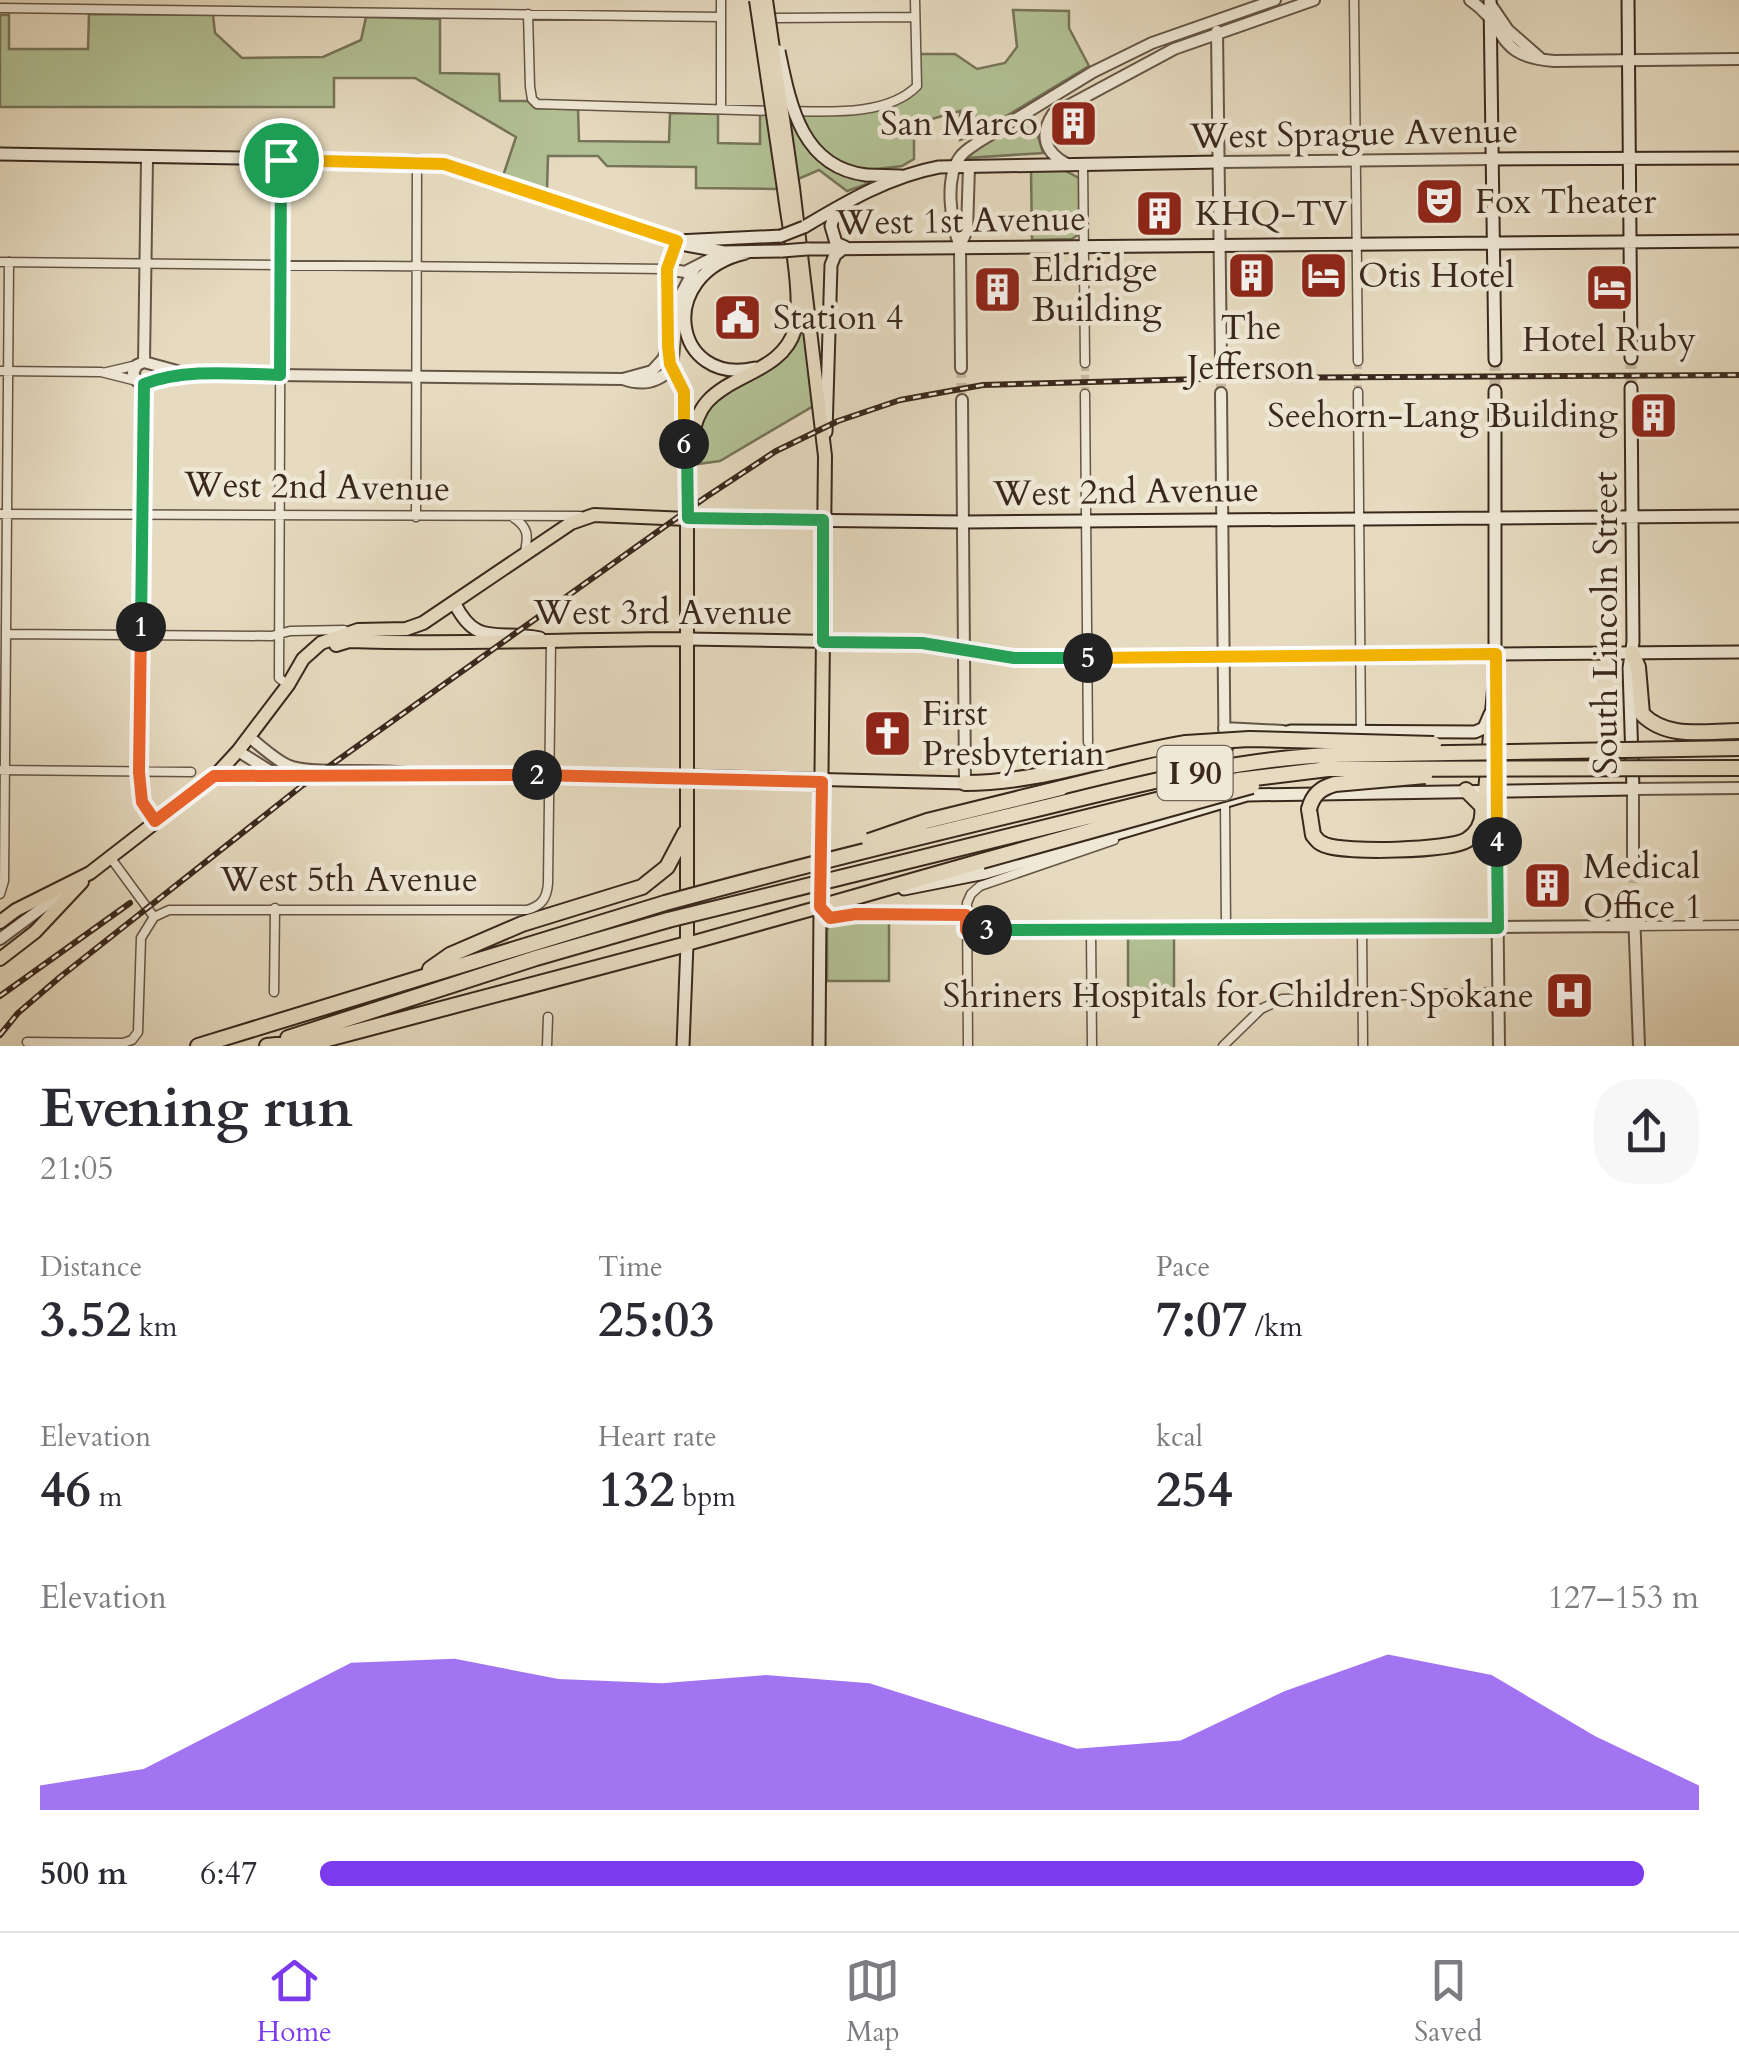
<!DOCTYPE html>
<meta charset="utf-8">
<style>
:root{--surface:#fff;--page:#f7f7f7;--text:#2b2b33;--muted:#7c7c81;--line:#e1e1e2;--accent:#7c3aed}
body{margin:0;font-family:Cardo,serif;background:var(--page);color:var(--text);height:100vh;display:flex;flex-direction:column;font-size:38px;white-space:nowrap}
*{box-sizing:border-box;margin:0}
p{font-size:32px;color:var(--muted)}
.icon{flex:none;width:55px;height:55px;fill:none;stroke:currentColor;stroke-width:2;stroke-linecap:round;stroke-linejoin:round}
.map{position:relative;height:1046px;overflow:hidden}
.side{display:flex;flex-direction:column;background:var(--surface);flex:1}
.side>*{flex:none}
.pin{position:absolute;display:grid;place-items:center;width:85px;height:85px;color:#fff;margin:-42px;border:5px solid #fff;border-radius:50%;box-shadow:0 2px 10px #0007}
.km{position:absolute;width:50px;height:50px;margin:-25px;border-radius:50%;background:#222;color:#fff;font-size:28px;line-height:50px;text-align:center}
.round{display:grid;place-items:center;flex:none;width:105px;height:105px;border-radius:40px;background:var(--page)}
.headline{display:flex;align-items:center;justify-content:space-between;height:170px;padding:0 40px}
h1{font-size:55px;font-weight:700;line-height:75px}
.stats{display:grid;grid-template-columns:repeat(3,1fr);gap:15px;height:170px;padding:10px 40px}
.stats div{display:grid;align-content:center}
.stats b{font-size:50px;font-weight:700}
.stats small{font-size:28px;font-weight:400}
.stats p{font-size:28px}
.chart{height:280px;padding:20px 40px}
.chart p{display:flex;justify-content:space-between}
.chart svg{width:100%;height:180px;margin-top:10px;fill:var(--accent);opacity:.7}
ul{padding:0 40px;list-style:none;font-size:32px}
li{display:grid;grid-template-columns:160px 120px 1fr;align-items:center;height:75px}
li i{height:25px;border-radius:12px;background:var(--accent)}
.tab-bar{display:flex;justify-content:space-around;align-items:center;height:140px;border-top:2px solid var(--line);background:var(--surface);font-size:28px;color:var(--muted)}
.tab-bar a{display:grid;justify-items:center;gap:5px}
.tab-bar .selected{color:var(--accent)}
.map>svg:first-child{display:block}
.green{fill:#b2c195;stroke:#767459;stroke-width:2.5}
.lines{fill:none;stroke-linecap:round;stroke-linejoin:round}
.minor-tunnel{stroke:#c4b79f;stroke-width:8;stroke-dasharray:8 4;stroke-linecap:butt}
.tertiary-tunnel{stroke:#c4b79f;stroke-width:10;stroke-dasharray:10 5;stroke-linecap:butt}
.secondary-tunnel{stroke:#c4b79f;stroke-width:11;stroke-dasharray:11 5.5;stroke-linecap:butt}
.minor-casing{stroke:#655546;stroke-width:11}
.tertiary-casing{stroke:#655546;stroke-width:14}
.secondary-casing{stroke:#3a281d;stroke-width:15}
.primary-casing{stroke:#3a281d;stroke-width:16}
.motorway-casing{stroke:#3a281d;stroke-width:18}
.minor{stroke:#efe8d6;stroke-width:8}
.tertiary{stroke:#efe8d6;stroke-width:10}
.secondary{stroke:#efe8d6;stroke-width:11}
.primary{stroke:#e6dbc0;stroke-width:12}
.motorway{stroke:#e6dbc0;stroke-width:14}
.rail-casing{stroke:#3a281d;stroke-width:6}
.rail{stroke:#efe8d6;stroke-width:2.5;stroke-dasharray:8;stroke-linecap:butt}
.secondary-bridge-casing{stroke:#3a281d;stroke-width:15;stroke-linecap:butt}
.primary-bridge-casing{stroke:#3a281d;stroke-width:16;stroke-linecap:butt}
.motorway-bridge-casing{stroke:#3a281d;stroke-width:18;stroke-linecap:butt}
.secondary-bridge{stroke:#efe8d6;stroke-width:11}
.primary-bridge{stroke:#e6dbc0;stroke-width:12}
.motorway-bridge{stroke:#e6dbc0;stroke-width:14}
.split-1-casing{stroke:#fff;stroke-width:20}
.split-2-casing{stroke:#fff;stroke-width:20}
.split-3-casing{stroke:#fff;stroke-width:20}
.split-4-casing{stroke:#fff;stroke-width:20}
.split-5-casing{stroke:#fff;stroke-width:20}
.split-6-casing{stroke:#fff;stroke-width:20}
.split-7-casing{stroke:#fff;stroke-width:20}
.split-1{stroke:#22a559;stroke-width:12}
.split-2{stroke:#f0652b;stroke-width:12}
.split-3{stroke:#f0652b;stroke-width:12}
.split-4{stroke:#22a559;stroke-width:12}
.split-5{stroke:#f5b400;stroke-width:12}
.split-6{stroke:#22a559;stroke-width:12}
.split-7{stroke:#f5b400;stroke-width:12}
.labels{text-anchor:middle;stroke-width:9;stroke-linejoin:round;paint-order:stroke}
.shield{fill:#efe8d6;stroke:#706254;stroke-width:2.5}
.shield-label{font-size:32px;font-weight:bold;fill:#3a281d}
.poi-label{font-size:35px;fill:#3a281d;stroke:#efe8d6;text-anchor:start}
.street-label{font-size:35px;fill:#3a281d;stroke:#efe8d6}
</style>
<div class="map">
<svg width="1739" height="1046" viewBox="0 0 1739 1046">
<rect width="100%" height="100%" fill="#e6dbc0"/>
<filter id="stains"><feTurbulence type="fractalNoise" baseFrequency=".002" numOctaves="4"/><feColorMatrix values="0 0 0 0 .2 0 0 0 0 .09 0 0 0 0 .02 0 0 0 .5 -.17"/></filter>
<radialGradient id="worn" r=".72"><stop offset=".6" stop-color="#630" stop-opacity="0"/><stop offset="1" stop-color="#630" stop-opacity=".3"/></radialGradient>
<path class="green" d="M1013 10 1069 11V28L1089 66 975 135 960 140V111L914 124V159L902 166 869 170 867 184 847 191 819 170 775 189 696 188V167L607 166 598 156H548L547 191 503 176 516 137 415 78H334V107H0V15H9V49H88L89 14 213 15 215 33 242 58 323 57 361 40 366 17 440 19V73L499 74 500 101H528L535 108 578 109 579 141 669 142 670 113 718 114V143L760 144V114C791 114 907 119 918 86 921 78 919 64 920 54H955L977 69 1005 63 1017 47Z
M1032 115 1040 127 1038 136 1043 153 966 158 974 149Z
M1062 169 1079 178V234L1072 239 1032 240 1031 171Z
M803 321 815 405 720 461 698 464C698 450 696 430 703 417 729 370 785 388 803 321Z
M839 919 889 920V981H827V930L832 921Z
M1128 936H1174V1000H1128Z"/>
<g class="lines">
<path class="minor-tunnel" d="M1358 361V392
M1085 363V394"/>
<path class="tertiary-tunnel" d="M1221 362V393
M961 368 962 400
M1633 858 1634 912"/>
<path class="secondary-tunnel" d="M1631 358V388
M1495 360V391"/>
<defs>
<path id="minor" d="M1354 0 1358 361
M0 8 721 17
M528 14 530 87 532 99 537 104 775 111
M776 18 915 17
M721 109V0
M794 111C832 112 889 115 917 86L915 0
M281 160 279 678 288 685
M1083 164 1085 363
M0 262 667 269
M0 371 101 372 137 381
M107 372 137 365
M144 384 139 772 142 802 155 821
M1358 392 1361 732
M1085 394 1088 742
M0 514 580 516
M416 517 417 161
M514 518C529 528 528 536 525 552
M6 634 272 636 290 631 344 630
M0 770 191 772
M1225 801 1226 929
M110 857 154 917
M0 894 4 881 9 262
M821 907 831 918 856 915H966
M1635 926 1739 925
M1362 929 1363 1046
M967 930 1498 927
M1091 930 1092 1046
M274 992 275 908
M27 1042 123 1043 132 1040 138 1032 141 938 154 917 169 910H527C541 906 547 899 548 883L551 641
M547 1046 548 1017
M968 1046 967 903 971 894 980 886 1114 840
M1223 1046 1261 1009 1282 999 1499 992"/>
<path id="tertiary" d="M1470 0C1511 28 1492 56 1554 61L1739 59
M1491 5 1508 30 1540 58
M1217 31 1221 362
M1219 162 1493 159
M1067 164C1045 153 1039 135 1053 114L1174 49 1314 0
M960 246 967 230 969 167
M667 269 685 272 724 252
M144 362 147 159
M961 368 960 247C951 223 944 179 960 157 965 150 973 146 980 141L1093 72 1152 43 1275 0
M188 374 144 362 137 365 133 373 137 381 144 384 161 377 188 374 623 379C642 386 658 383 672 368
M623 379 652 371 663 359 668 347 667 269 677 241
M1221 393 1225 790
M962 400 965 783
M687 452 683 436 684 393 672 368 679 298 695 268
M1224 728 1283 731
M249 737C261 746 273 758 287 765 309 776 381 767 413 774L686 776
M238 751 278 776 393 778 407 775
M1496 790 1499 1046
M1633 858V789L1739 788
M1634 912 1639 1046
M1498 927 1635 926
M0 939 69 888"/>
<path id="secondary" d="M1490 0 1495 360
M1628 0 1631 358
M0 154 417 161 444 164 677 241 781 236
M1493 159 1739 158
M866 175 901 176
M804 227C846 202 890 176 939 167L1219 162
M686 245 724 252 782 251
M807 249 1739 241
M746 253C654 274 673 387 755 368
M668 347 672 368
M1495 391V695
M826 432 831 265 835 255 845 247 836 243 831 226 836 209
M688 519 965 522 1739 516
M455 604C477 648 498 629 540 638
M687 639 915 643 1015 658 1739 652
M1269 737 1291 731 1475 732 1484 728 1490 714
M686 776 965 783
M904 889 985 873 1247 795 1633 789 1629 668 1633 642 1631 388
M683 1046 687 944
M819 1046 820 907 827 906"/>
<path id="primary" d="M784 189C788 224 804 298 795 329 783 371 733 373 707 402 694 417 694 435 687 452V944L820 907 825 456 793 188
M336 645 349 641C462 645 574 639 687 639
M215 776H278
M0 922 16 910 90 873 215 776 238 751 288 685 303 659 321 643 358 630 406 629 423 623 571 523 594 515 688 519
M0 959 35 932 82 882"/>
<path id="motorway" d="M1632 653 1638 667 1642 714C1668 740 1705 731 1739 731
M965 783C1041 783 1112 755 1186 743
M1061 788 1225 748
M1309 809 1313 835C1318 841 1318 842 1325 845 1345 853 1449 851 1467 840 1479 832 1484 820 1482 806L1466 790
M1484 814 1495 690
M820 907 982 861
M430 969 450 955 522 924 642 887 667 867 685 833
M288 1038 536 958 668 920
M198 1046 665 903
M267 1046 324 1040 687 944"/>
</defs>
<use href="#minor" class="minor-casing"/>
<use href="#tertiary" class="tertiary-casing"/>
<use href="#secondary" class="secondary-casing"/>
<use href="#primary" class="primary-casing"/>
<use href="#motorway" class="motorway-casing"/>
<use href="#minor" class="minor"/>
<use href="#tertiary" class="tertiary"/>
<use href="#secondary" class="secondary"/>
<use href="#primary" class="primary"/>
<use href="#motorway" class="motorway"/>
<defs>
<path id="rail" d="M0 996 130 903
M0 1035 18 1013 60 977 303 785 706 497 776 451 838 421 900 400 983 385 1238 378 1739 375"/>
</defs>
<use href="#rail" class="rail-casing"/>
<use href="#rail" class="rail"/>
<defs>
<path id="secondary-bridge" d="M779 51C790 104 801 167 866 175
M781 236 804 227
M782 251 807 249"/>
<path id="primary-bridge" d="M756 0 784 189
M766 0 793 188"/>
<path id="motorway-bridge" d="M1186 743 1249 739 1434 744
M1309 809C1313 794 1321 788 1335 784L1425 776
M869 841 927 821 1061 788
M982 861 1252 786
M665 903C786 870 907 840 1029 811 1129 787 1227 760 1330 755L1739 748
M668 920 1238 780 1328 769 1739 768"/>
</defs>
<use href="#secondary-bridge" class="secondary-bridge-casing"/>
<use href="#primary-bridge" class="primary-bridge-casing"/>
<use href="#motorway-bridge" class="motorway-bridge-casing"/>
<use href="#secondary-bridge" class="secondary-bridge"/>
<use href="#primary-bridge" class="primary-bridge"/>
<use href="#motorway-bridge" class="motorway-bridge"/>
</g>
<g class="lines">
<defs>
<path id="split-1" d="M141 627 144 384C186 368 235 374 280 375L281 160"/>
<path id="split-2" d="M141 627 139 772 142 802 155 821 214 776 537 775"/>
<path id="split-3" d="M537 775 822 782 820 907 830 918 856 914 966 915V930H987"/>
<path id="split-4" d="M987 930 1498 928 1497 842"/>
<path id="split-5" d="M1088 658 1496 654 1497 842"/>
<path id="split-6" d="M684 444 687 452 688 518 823 520V642L922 643 1014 658H1088"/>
<path id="split-7" d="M281 160 444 164 677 241 667 269 668 346 670 364 684 392V444"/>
</defs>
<use href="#split-1" class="split-1-casing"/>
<use href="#split-2" class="split-2-casing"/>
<use href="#split-3" class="split-3-casing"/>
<use href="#split-4" class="split-4-casing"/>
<use href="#split-5" class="split-5-casing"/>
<use href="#split-6" class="split-6-casing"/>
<use href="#split-7" class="split-7-casing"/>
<use href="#split-1" class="split-1"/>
<use href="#split-2" class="split-2"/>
<use href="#split-3" class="split-3"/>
<use href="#split-4" class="split-4"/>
<use href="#split-5" class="split-5"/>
<use href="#split-6" class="split-6"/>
<use href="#split-7" class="split-7"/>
</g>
<defs>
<symbol id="building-square" viewBox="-11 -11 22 22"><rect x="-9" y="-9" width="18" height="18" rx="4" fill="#8f2418" stroke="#efe8d6"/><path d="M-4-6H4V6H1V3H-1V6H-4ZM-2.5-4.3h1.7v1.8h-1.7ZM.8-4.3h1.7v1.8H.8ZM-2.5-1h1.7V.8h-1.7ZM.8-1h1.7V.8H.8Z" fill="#fff"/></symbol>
<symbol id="theatre-square" viewBox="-11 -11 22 22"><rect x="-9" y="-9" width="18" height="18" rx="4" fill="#8f2418" stroke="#efe8d6"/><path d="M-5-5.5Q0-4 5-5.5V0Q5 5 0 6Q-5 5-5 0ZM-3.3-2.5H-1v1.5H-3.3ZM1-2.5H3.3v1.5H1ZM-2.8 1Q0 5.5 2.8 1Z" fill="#fff"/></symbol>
<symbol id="hotel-square" viewBox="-11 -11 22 22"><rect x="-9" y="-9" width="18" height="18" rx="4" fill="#8f2418" stroke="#efe8d6"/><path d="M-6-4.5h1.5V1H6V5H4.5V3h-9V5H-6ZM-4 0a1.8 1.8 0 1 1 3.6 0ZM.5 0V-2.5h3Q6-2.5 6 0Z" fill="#fff"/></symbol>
<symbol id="civic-square" viewBox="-11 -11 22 22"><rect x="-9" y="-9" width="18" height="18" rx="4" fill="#8f2418" stroke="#efe8d6"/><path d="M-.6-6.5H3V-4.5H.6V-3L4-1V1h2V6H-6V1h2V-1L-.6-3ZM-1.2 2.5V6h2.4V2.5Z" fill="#fff"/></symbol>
<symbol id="church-square" viewBox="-11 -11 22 22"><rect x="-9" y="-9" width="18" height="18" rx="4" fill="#8f2418" stroke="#efe8d6"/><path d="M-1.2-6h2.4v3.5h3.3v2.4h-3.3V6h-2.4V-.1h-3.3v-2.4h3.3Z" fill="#fff"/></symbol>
<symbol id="hospital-square" viewBox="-11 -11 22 22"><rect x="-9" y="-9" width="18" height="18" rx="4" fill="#8f2418" stroke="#efe8d6"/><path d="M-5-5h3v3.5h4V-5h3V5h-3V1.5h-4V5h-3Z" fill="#fff"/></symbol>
</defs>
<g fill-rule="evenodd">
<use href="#building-square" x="1046" y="96" width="55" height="55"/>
<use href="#theatre-square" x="1412" y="174" width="55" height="55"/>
<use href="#building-square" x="1132" y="186" width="55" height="55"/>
<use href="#building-square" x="1224" y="248" width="55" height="55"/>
<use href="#hotel-square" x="1296" y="248" width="55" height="55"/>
<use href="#hotel-square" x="1582" y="260" width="55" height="55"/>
<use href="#building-square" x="970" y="262" width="55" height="55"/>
<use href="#civic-square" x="710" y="290" width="55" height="55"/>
<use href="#building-square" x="1626" y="388" width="55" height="55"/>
<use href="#church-square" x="860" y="706" width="55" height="55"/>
<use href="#building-square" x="1520" y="858" width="55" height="55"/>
<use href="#hospital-square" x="1542" y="968" width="55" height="55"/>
</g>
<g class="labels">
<rect class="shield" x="1157.5" y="746" width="75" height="54" rx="8"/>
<g class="shield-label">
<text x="1195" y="784">I 90</text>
</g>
<g class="poi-label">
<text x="1038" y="135" text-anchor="end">San Marco</text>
<text x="1475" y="213">Fox Theater</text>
<text x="1195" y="225">KHQ-TV</text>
<text x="1032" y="281">Eldridge<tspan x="1032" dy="40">Building</tspan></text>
<text x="1358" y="287">Otis Hotel</text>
<text x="773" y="329">Station 4</text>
<text x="1251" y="339" text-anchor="middle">The<tspan x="1251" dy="40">Jefferson</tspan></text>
<text x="1609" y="351" text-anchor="middle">Hotel Ruby</text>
<text x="1618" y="427" text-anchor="end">Seehorn-Lang Building</text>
<text x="922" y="725">First<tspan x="922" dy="40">Presbyterian</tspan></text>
<text x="1583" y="878">Medical<tspan x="1583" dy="40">Office 1</tspan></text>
<text x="1534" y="1007" text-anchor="end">Shriners Hospitals for Children Spokane</text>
</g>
<g class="street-label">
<text transform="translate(1354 133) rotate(-1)" y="12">West Sprague Avenue</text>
<text transform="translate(961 220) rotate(-1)" y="12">West 1st Avenue</text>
<text transform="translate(317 486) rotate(1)" y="12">West 2nd Avenue</text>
<text transform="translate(1126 491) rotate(-1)" y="12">West 2nd Avenue</text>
<text x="663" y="624">West 3rd Avenue</text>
<text transform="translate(1605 623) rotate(-90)" y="12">South Lincoln Street</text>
<text x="349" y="891">West 5th Avenue</text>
</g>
</g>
<rect width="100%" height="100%" filter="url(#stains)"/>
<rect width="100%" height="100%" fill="url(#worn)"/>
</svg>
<div class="pin" style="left:281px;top:160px;background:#1e9e55"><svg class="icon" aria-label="arrive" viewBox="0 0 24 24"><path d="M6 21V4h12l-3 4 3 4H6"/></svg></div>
<b class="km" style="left:141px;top:627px">1</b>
<b class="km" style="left:537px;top:775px">2</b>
<b class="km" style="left:987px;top:930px">3</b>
<b class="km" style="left:1497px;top:842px">4</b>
<b class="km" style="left:1088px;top:658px">5</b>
<b class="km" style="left:684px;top:444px">6</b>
</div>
<section class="side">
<div class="headline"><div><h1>Evening run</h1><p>21:05</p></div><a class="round"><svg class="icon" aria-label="share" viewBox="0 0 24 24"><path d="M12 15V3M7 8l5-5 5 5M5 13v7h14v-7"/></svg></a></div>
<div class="stats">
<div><p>Distance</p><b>3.52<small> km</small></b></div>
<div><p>Time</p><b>25:03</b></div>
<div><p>Pace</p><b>7:07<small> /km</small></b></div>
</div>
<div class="stats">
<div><p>Elevation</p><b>46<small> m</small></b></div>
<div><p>Heart rate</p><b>132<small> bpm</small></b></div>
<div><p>kcal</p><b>254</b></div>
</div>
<div class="chart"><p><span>Elevation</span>127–153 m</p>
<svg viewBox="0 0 160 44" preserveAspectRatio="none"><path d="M0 44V38L10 34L20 21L30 8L40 7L50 12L60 13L70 11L80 13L90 21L100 29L110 27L120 15L130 6L140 11L150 26L160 38V44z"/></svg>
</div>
<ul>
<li><b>500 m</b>6:47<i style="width:96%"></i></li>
</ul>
</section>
<nav class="tab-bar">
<a class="selected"><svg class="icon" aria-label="home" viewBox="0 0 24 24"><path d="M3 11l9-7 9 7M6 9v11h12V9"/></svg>Home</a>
<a><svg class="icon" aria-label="map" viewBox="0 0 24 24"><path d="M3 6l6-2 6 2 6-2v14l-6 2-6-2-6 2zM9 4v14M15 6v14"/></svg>Map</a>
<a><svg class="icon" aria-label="saved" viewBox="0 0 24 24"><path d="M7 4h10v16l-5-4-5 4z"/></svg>Saved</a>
</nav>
